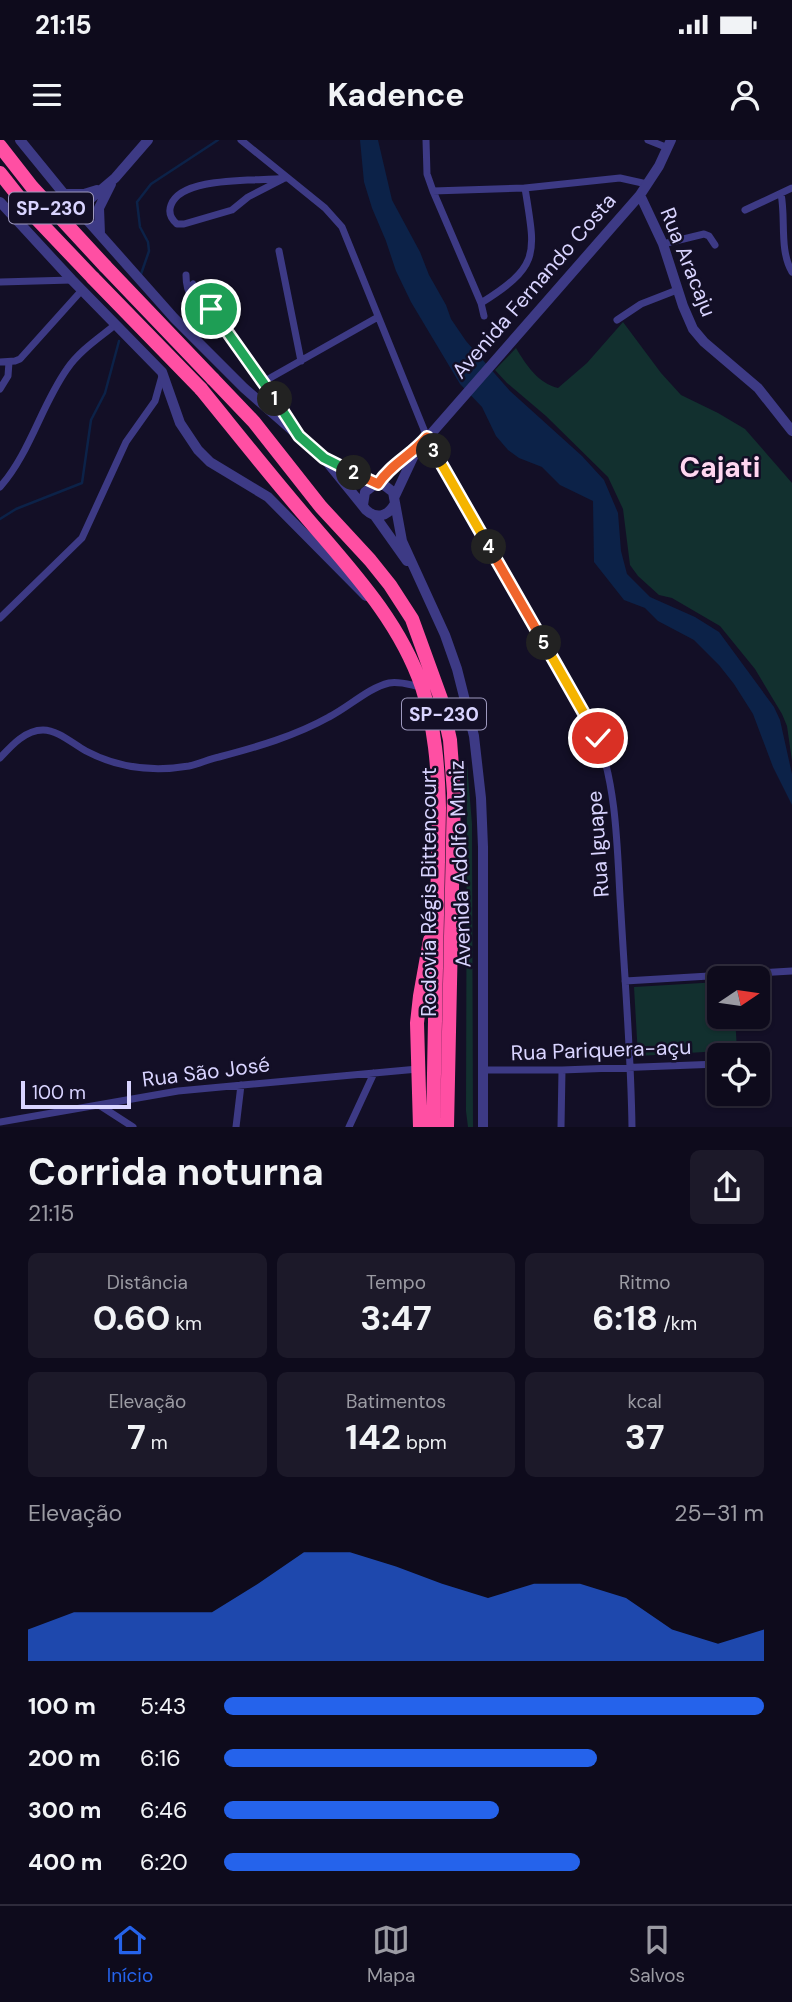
<!DOCTYPE html>
<html lang="pt">
<meta charset="utf-8">
<style>
:root{--surface:#0e0b1c;--page:#1c1929;--text:#f1f3f6;--muted:#9b9ba3;--line:#2e2b3b;--accent:#2563eb}
body{margin:0;font-family:"DM Sans",sans-serif;background:var(--page);color:var(--text);height:100vh;display:flex;flex-direction:column;font-size:26px;white-space:nowrap}
*{box-sizing:border-box;margin:0}
p{font-size:23px;color:var(--muted)}
.icon{flex:none;width:38px;height:38px;fill:none;stroke:currentColor;stroke-width:2;stroke-linecap:round;stroke-linejoin:round}
.map{position:relative;height:987px;overflow:hidden}
.details{display:flex;flex-direction:column;background:var(--surface);flex:1}
.details>*{flex:none}
.needle{width:46px;rotate:77deg}
.controls{position:absolute;left:707px;top:826px;display:grid;gap:14px}
.controls a{display:grid;place-items:center;width:63px;height:63px;border-radius:10px;background:var(--surface);box-shadow:0 2px 5px #0004,0 0 0 2px var(--line);font-size:35px}
.scale{position:absolute;left:21px;bottom:18px;width:110px;box-sizing:border-box;padding-left:7px;border:4px solid #d9d4ff;border-top:0;font-size:19px;line-height:24px;white-space:nowrap;color:#d9d4ff;-webkit-text-stroke:5px #130f26;paint-order:stroke}
.pin{position:absolute;display:grid;place-items:center;width:60px;height:60px;color:#fff;margin:-30px;border:4px solid #fff;border-radius:50%;box-shadow:0 2px 7px #0007}
.km{position:absolute;width:35px;height:35px;margin:-18px;border-radius:50%;background:#222;color:#fff;font-size:19px;line-height:35px;text-align:center}
.round{display:grid;place-items:center;flex:none;width:74px;height:74px;border-radius:10px;background:var(--page)}
.headline{display:flex;align-items:center;justify-content:space-between;height:119px;padding:0 28px}
h1{font-size:38px;font-weight:700;line-height:52px}
.metrics{display:grid;grid-template-columns:repeat(3,1fr);gap:10px;height:119px;padding:7px 28px}
.metrics div{display:grid;align-content:center;border-radius:10px;background:var(--page);text-align:center}
.metrics b{font-size:35px;font-weight:700}
.metrics small{font-size:19px;font-weight:400}
.metrics p{font-size:19px}
.chart{height:196px;padding:14px 28px}
.chart p{display:flex;justify-content:space-between}
.chart svg{width:100%;height:126px;margin-top:7px;fill:var(--accent);opacity:.7}
ul{padding:0 28px;list-style:none;font-size:23px}
li{display:grid;grid-template-columns:112px 84px 1fr;align-items:center;height:52px}
li i{height:18px;border-radius:9px;background:var(--accent)}
.status{display:flex;justify-content:space-between;align-items:center;height:49px;padding:0 35px;background:var(--surface);direction:ltr}
.status svg{height:19px;fill:currentColor}
header{display:flex;justify-content:space-between;align-items:center;height:91px;padding:0 28px;background:var(--surface);font-size:32px;font-weight:700}
.tab-bar{display:flex;justify-content:space-around;align-items:center;height:98px;border-top:2px solid var(--line);background:var(--surface);font-size:19px;color:var(--muted)}
.tab-bar a{display:grid;justify-items:center;gap:4px}
.tab-bar .on{color:var(--accent)}
.map>svg:first-child{display:block}
.green{fill:#12302f}
.water{fill:#0c2248}
.lines{fill:none;stroke-linecap:round;stroke-linejoin:round}
.stream{stroke:#0c2248;stroke-width:2.5}
.minor{stroke:#3d3a85;stroke-width:7}
.tertiary{stroke:#3d3a85;stroke-width:10}
.motorway{stroke:#ff4fa3;stroke-width:14}
.motorway-bridge{stroke:#ff4fa3;stroke-width:14}
.split-1-casing{stroke:#fff;stroke-width:14}
.split-2-casing{stroke:#fff;stroke-width:14}
.split-3-casing{stroke:#fff;stroke-width:14}
.split-4-casing{stroke:#fff;stroke-width:14}
.split-5-casing{stroke:#fff;stroke-width:14}
.split-6-casing{stroke:#fff;stroke-width:14}
.split-1{stroke:#22a559;stroke-width:9}
.split-2{stroke:#22a559;stroke-width:9}
.split-3{stroke:#f0652b;stroke-width:9}
.split-4{stroke:#f5b400;stroke-width:9}
.split-5{stroke:#f0652b;stroke-width:9}
.split-6{stroke:#f5b400;stroke-width:9}
.labels{text-anchor:middle;stroke-width:5;stroke-linejoin:round;paint-order:stroke}
.shield{fill:#130f26;stroke:#9e99be;stroke-width:2}
.shield-label{font-size:19px;font-weight:bold;fill:#d9d4ff}
.street-label{font-size:21px;fill:#d9d4ff;stroke:#130f26}
.district-label{font-size:28px;font-weight:bold;fill:#ffd6f0;stroke:#130f26}
</style>
<div class="status"><b>21:15</b><svg viewBox="0 0 49 12"><path d="M0 12V9h3v3zM5 12V6h3v6zM10 12V3h3v9zM15 12V0h3v12zM26 1h20v11H26zM47 4h2v5h-2z"/></svg></div>
<header><svg class="icon" aria-label="menu" viewBox="0 0 24 24"><path d="M4 6h16M4 12h16M4 18h16"/></svg>Kadence<svg class="icon" aria-label="person" viewBox="0 0 24 24"><circle cx="12" cy="8" r="4"/><path d="M4 21q1-7 8-7t8 7"/></svg></header>
<div class="map">
<svg width="792" height="987" viewBox="0 0 792 987">
<rect width="100%" height="100%" fill="#130f26"/>
<path class="green" d="M623 182 661 233 681 255 718 273 745 289 792 343V621L787 586 782 574 755 529 720 486 672 458 659 455 638 436 630 425 623 369 608 337 546 276 507 243 495 230 516 208C526 225 538 243 558 248L587 223Z
M467 624 472 684 473 987H468L466 971Z
M719 842V877H735L737 910 638 916 634 847Z"/>
<path class="water" d="M360 0H378L392 60 420 112 429 135 446 165 451 179 466 201 510 251 582 316 604 340 618 373 621 411 627 434 650 457 695 477 719 492 774 567 780 580 792 634V665L773 627 753 574 734 544 719 525 694 500 658 481 645 468 624 460 594 422 593 361 560 345 542 327 519 318 508 310 496 296 482 267 460 244 411 162 396 131 386 101 372 68 364 42Z"/>
<g class="lines">
<path class="stream" d="M140 137 149 111 148 102 140 87 137 62 151 44 218 0
M0 379 16 369 82 343 91 280 105 253 119 201"/>
<path class="minor" d="M241 0 325 68 342 87 427 297 598 598C618 654 617 714 621 773 625 844 631 915 632 987
M426 0 427 34 433 51 525 48 620 38 647 44
M648 0 668 8
M283 39 248 57 232 70 184 84H177C171 79 168 73 171 65 182 35 259 42 286 38
M433 51 481 163 484 176
M781 54C786 78 779 110 792 132
M745 70 792 48
M663 104 704 94 709 96 715 105
M279 111 301 221
M186 135C186 154 193 163 211 169
M0 142 72 140
M193 144 294 289
M481 163C542 125 535 113 525 48
M617 180 641 164 677 150
M0 222 15 221 20 219 82 150
M263 242 378 177
M0 249 8 236 9 222
M0 347C30 313 41 266 67 229 79 211 99 198 115 185
M0 478 82 398 126 302 155 261 162 236
M0 618C11 606 25 590 43 590 58 590 73 604 86 611 118 628 153 632 189 626 199 624 209 619 219 617 257 607 295 596 329 577 349 567 368 548 389 543 400 541 410 545 421 547
M625 841 792 831
M483 930H562L719 924
M99 965 133 987
M0 982 178 951 418 929
M236 987 241 945
M349 987 374 933
M561 987 562 930"/>
<path class="tertiary" d="M20 0 64 54 174 178 244 248 324 318 366 370C376 379 387 377 394 365
M64 54H84L97 50
M640 55 663 104 683 166 693 189 704 202 758 248 792 291
M0 62 72 140 162 232 180 283 198 310 210 322 268 357 366 456
M80 73 89 60 115 38 148 0
M100 94 99 68 111 44
M324 318 375 344 384 345 393 352 402 401 445 495 457 529 474 596 481 658 483 707V987
M378 344 386 332 416 311
M394 358 416 311 640 55 659 26 671 0
M363 365 365 352 375 344
M375 376 407 421"/>
<path class="motorway" d="M0 6 32 47 105 126
M0 33 34 76 93 138
M213 239 254 282 321 367 370 420 390 445 412 479 441 559 450 600 454 653 447 987
M201 249C236 292 270 335 306 377 351 430 399 480 422 547 435 587 438 627 439 668L433 987
M420 987 417 883 420 856 430 800"/>
<path class="motorway-bridge" d="M105 126 213 239
M93 138 201 249"/>
</g>
<g class="lines">
<defs>
<path id="split-1" d="M211 169 275 259"/>
<path id="split-2" d="M275 259 299 296 324 318 354 333"/>
<path id="split-3" d="M354 333 378 344C391 324 412 315 427 297L434 311"/>
<path id="split-4" d="M434 311 489 407"/>
<path id="split-5" d="M489 407 544 503"/>
<path id="split-6" d="M544 503 598 598"/>
</defs>
<use href="#split-1" class="split-1-casing"/>
<use href="#split-2" class="split-2-casing"/>
<use href="#split-3" class="split-3-casing"/>
<use href="#split-4" class="split-4-casing"/>
<use href="#split-5" class="split-5-casing"/>
<use href="#split-6" class="split-6-casing"/>
<use href="#split-1" class="split-1"/>
<use href="#split-2" class="split-2"/>
<use href="#split-3" class="split-3"/>
<use href="#split-4" class="split-4"/>
<use href="#split-5" class="split-5"/>
<use href="#split-6" class="split-6"/>
</g>
<g class="labels">
<g class="shield">
<rect x="9" y="52.5" width="84" height="31" rx="5"/>
<rect x="402" y="558.5" width="84" height="31" rx="5"/>
</g>
<g class="shield-label">
<text x="51" y="75">SP-230</text>
<text x="444" y="581">SP-230</text>
</g>
<g class="street-label">
<text transform="translate(688 122) rotate(68)" y="7">Rua Aracaju</text>
<text transform="translate(534 146) rotate(-49)" y="7">Avenida Fernando Costa</text>
<text transform="translate(598 704) rotate(-94)" y="7">Rua Iguape</text>
<text transform="translate(460 724) rotate(-92)" y="7">Avenida Adolfo Muniz</text>
<text transform="translate(429 752) rotate(-90)" y="7">Rodovia Régis Bittencourt</text>
<text transform="translate(601 910) rotate(-2)" y="7">Rua Pariquera-açu</text>
<text transform="translate(206 932) rotate(-7)" y="7">Rua São José</text>
</g>
<g class="district-label">
<text x="720" y="337">Cajati</text>
</g>
</g>
</svg>
<div class="controls">
<a><svg class="needle" viewBox="-14 -14 28 28"><path d="M0-13l5 13h-10z" fill="#e53935"/><path d="M0 13l5-13h-10z" fill="#9b9ba3"/></svg></a>
<a><svg class="icon" aria-label="locate" viewBox="0 0 24 24"><circle cx="12" cy="12" r="6"/><path d="M12 2v4M12 18v4M2 12h4M18 12h4"/></svg></a>
</div>
<div class="scale">100 m</div>
<div class="pin" style="left:211px;top:169px;background:#1e9e55"><svg class="icon" aria-label="arrive" viewBox="0 0 24 24"><path d="M6 21V4h12l-3 4 3 4H6"/></svg></div>
<div class="pin" style="left:598px;top:598px;background:#d93025"><svg class="icon" aria-label="check" viewBox="0 0 24 24"><path d="M5 12l5 5 9-10"/></svg></div>
<b class="km" style="left:275px;top:259px">1</b>
<b class="km" style="left:354px;top:333px">2</b>
<b class="km" style="left:434px;top:311px">3</b>
<b class="km" style="left:489px;top:407px">4</b>
<b class="km" style="left:544px;top:503px">5</b>
</div>
<section class="details">
<div class="headline"><div><h1>Corrida noturna</h1><p>21:15</p></div><a class="round"><svg class="icon" aria-label="share" viewBox="0 0 24 24"><path d="M12 15V3M7 8l5-5 5 5M5 13v7h14v-7"/></svg></a></div>
<div class="metrics">
<div><p>Distância</p><b>0.60<small> km</small></b></div>
<div><p>Tempo</p><b>3:47</b></div>
<div><p>Ritmo</p><b>6:18<small> /km</small></b></div>
</div>
<div class="metrics">
<div><p>Elevação</p><b>7<small> m</small></b></div>
<div><p>Batimentos</p><b>142<small> bpm</small></b></div>
<div><p>kcal</p><b>37</b></div>
</div>
<div class="chart"><p><span>Elevação</span>25–31 m</p>
<svg viewBox="0 0 160 44" preserveAspectRatio="none"><path d="M0 44V33L10 27L20 27L30 27L40 27L50 17L60 6L70 6L80 11L90 17L100 22L110 17L120 17L130 22L140 33L150 38L160 33V44z"/></svg>
</div>
<ul>
<li><b>100 m</b>5:43<i style="width:100%"></i></li>
<li><b>200 m</b>6:16<i style="width:69%"></i></li>
<li><b>300 m</b>6:46<i style="width:51%"></i></li>
<li><b>400 m</b>6:20<i style="width:66%"></i></li>
</ul>
</section>
<nav class="tab-bar">
<a class="on"><svg class="icon" aria-label="home" viewBox="0 0 24 24"><path d="M3 11l9-7 9 7M6 9v11h12V9"/></svg>Início</a>
<a><svg class="icon" aria-label="map" viewBox="0 0 24 24"><path d="M3 6l6-2 6 2 6-2v14l-6 2-6-2-6 2zM9 4v14M15 6v14"/></svg>Mapa</a>
<a><svg class="icon" aria-label="saved" viewBox="0 0 24 24"><path d="M7 4h10v16l-5-4-5 4z"/></svg>Salvos</a>
</nav>
